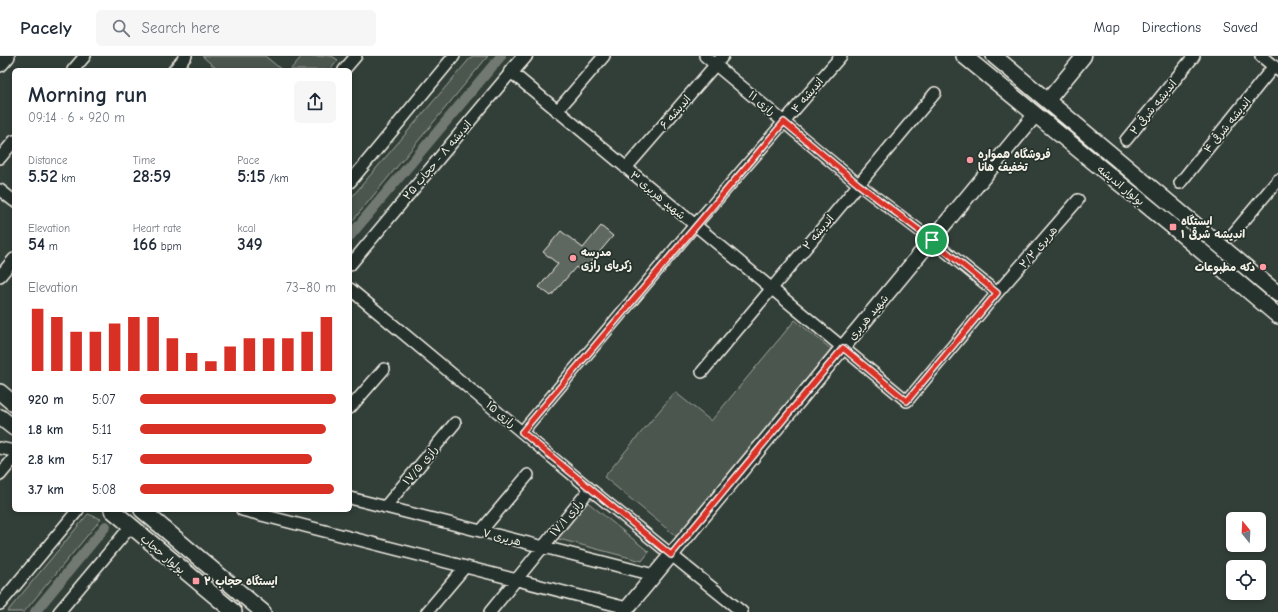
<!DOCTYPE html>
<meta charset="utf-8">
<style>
:root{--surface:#fff;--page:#f6f6f7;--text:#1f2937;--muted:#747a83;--line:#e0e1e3;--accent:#d93025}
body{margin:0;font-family:"Comic Neue","Playpen Sans Arabic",sans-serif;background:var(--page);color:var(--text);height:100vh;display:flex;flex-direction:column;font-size:15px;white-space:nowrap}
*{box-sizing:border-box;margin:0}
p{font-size:13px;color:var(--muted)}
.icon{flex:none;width:22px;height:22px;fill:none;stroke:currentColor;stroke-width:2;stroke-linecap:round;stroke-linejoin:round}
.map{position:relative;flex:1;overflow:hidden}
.details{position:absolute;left:12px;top:12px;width:340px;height:444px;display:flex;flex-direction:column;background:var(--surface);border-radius:6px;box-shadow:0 2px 6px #0003}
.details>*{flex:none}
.needle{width:26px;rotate:342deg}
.tools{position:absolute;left:1226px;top:456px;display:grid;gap:8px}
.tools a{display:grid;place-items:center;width:40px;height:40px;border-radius:6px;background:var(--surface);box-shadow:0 2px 6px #0003;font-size:20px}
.pin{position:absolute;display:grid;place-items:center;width:34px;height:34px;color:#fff;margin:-17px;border:2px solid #fff;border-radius:50%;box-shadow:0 1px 4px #0007}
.round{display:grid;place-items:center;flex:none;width:42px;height:42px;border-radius:6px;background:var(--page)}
.summary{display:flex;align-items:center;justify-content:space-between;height:68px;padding:0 16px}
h1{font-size:22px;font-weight:800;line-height:30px}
.metrics{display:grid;grid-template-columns:repeat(3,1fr);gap:6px;height:68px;padding:4px 16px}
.metrics div{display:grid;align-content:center}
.metrics b{font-size:17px;font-weight:800}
.metrics small{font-size:11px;font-weight:400}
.metrics p{font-size:11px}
.chart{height:112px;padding:8px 16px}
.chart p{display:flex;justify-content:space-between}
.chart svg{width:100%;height:72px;margin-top:4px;stroke:var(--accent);stroke-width:6}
ul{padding:0 16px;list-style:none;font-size:13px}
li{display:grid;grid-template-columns:64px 48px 1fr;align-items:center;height:30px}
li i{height:10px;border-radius:5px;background:var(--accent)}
header{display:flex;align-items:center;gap:24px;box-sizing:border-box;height:56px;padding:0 20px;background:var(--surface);border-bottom:1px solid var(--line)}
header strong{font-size:19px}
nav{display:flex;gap:22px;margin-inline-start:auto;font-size:14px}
.search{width:280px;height:36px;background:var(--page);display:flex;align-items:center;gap:10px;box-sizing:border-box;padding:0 14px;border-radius:6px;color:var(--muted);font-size:15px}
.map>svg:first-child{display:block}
.green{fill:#4c564f;stroke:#a0a49c}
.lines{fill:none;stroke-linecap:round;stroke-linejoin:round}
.canal{stroke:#727972;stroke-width:10}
.building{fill:#5f6861;stroke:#f4f1e8}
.minor-casing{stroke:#f4f1e8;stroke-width:14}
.tertiary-casing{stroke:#f4f1e8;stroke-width:17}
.secondary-casing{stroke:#f4f1e8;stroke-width:18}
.minor{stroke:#26332d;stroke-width:11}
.tertiary{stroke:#26332d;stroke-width:14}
.secondary{stroke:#26332d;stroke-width:15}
.route-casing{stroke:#fff;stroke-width:8}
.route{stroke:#d93025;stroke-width:5}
.poi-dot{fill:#ff9aa2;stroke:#26332d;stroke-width:1.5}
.labels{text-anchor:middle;stroke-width:3.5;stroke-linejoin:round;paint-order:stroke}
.street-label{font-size:11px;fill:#f4f1e8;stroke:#26332d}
.poi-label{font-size:11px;font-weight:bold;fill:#f4f1e8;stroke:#26332d;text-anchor:start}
</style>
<header>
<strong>Pacely</strong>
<div class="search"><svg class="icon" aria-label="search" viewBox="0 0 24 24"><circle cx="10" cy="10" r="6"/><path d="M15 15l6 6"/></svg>Search here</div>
<nav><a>Map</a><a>Directions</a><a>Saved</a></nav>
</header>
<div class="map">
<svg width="1278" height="556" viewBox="0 0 1278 556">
<rect width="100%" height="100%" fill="#323e38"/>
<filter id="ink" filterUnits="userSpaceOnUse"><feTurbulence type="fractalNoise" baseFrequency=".025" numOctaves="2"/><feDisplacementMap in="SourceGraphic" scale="8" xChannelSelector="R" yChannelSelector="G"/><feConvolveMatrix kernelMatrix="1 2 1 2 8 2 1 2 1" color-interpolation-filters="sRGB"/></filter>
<g filter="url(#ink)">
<path class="green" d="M202 0H265L282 14H218Z
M302 0H332L338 4 330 14H290Z
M472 0H488L350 168V143Z
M795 264 831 293 677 481 604 421 675 336 711 365Z
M585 444 649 496 642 505 555 482Z
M88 458 101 463 24 556H7Z"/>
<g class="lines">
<path class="canal" d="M350 180 501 0
M35 556 106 470"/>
</g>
<path class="building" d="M601 170 613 180 587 211 585 209 580 215 576 211 551 240 539 231 558 208 543 196 561 175 583 192Z"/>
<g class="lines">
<defs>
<path id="minor" d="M705 0 858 128 932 184 997 237
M1261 0 1278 14
M73 14 85 0
M174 14 186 0
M344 14 356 0
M557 55 604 0
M1126 84 1194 0
M0 102 14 85
M626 112 723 0
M350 126 454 0
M1180 127 1274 10
M0 134 14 145
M1232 179 1278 124
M350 209 511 16 907 345 997 237 1078 144
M0 220 14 203
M350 233 590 433 742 556
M702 316 935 37
M350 352 384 313
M522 376 695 169 841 0
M0 392 14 395
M0 419 14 402
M350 442 654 519
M385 451 455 367
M242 454 627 552
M481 475 528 419
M0 548 78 454
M59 556 131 470
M427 556 465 511
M490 556 590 433"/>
<path id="tertiary" d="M511 16 525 0
M1048 44 1084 0
M624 556 1035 59"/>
<path id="secondary" d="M964 0 1173 171 1278 260
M994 0 1278 238
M0 8 7 0
M0 336 14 348
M0 361 14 372
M112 454 234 556
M142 454 263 556"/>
</defs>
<use href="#minor" class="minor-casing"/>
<use href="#tertiary" class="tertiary-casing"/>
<use href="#secondary" class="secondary-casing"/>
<use href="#minor" class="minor"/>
<use href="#tertiary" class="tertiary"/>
<use href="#secondary" class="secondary"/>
</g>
</g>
<g class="lines" filter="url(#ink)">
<defs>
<path id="route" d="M784 66 858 128 932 184 997 237 907 345 843 292 671 499 522 376Z"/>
</defs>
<use href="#route" class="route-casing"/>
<use href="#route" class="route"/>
</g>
<g class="poi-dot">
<circle cx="970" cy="104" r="4"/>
<rect x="1169" y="167" width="8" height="8" rx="2"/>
<circle cx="573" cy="202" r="4"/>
<circle cx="1263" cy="211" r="4"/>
<rect x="192" y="521" width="8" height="8" rx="2"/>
</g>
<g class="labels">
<g class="street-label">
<text transform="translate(807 39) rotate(-49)" y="4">اندیشه ۴</text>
<text transform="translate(762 47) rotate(40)" y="4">رازی ۱۱</text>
<text transform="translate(1153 51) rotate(-51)" y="4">اندیشه شرقی ۲</text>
<text transform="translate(675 56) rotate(-49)" y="4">اندیشه ۶</text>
<text transform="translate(1227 69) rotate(-51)" y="4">اندیشه شرقی ۴</text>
<text transform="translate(437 104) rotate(-50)" y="4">اندیشه ۸ - حجاب ۲۵</text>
<text transform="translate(1121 129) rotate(39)" y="4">بولوار اندیشه</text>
<text transform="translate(658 139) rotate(40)" y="4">شهید هریری ۳</text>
<text transform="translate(818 176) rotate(-50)" y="4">اندیشه ۲</text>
<text transform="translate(1038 191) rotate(-49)" y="4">هریری ۲/۲</text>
<text transform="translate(868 261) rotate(-50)" y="4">شهید هریری</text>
<text transform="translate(501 358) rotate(40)" y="4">رازی ۱۵</text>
<text transform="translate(420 409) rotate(-50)" y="4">رازی ۱۷/۵</text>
<text transform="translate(566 462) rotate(-50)" y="4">رازی ۱۷/۱</text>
<text transform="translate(502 481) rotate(14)" y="4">هریری ۷</text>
<text transform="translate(163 498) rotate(40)" y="4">بولوار حجاب</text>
</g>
<g class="poi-label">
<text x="978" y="102">فروشگاه همواره<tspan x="978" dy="13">تخفیف هانا</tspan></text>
<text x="1181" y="169">ایستگاه<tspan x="1181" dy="13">اندیشه شرقی ۱</tspan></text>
<text x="581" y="200">مدرسه<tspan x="581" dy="13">زکریای رازی</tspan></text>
<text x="1255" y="215" text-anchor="end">دکه مطبوعات</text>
<text x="204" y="529">ایستگاه حجاب ۲</text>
</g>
</g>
</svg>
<div class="tools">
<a><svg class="needle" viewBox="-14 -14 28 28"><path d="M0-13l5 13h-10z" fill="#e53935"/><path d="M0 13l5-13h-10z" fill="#747a83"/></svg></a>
<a><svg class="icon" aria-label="locate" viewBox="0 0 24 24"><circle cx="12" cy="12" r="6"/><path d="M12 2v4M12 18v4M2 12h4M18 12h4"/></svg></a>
</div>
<div class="pin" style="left:932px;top:184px;background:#1e9e55"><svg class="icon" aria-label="arrive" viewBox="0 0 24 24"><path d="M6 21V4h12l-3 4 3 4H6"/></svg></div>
<section class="details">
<div class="summary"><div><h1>Morning run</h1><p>09:14 · 6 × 920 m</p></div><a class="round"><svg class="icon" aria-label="share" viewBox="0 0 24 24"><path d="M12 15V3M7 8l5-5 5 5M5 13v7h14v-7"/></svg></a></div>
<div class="metrics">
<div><p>Distance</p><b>5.52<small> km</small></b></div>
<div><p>Time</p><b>28:59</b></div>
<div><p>Pace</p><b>5:15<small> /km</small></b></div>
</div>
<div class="metrics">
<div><p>Elevation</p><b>54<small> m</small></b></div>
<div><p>Heart rate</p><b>166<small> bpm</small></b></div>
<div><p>kcal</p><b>349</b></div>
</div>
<div class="chart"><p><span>Elevation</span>73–80 m</p>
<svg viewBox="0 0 160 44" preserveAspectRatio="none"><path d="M5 44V6M15 44V11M25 44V20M35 44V20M45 44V15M55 44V11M65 44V11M75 44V24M85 44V33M95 44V38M105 44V29M115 44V24M125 44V24M135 44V24M145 44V20M155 44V11"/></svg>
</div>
<ul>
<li><b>920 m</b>5:07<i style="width:100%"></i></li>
<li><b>1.8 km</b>5:11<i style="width:95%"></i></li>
<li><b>2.8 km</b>5:17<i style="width:88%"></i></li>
<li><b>3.7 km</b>5:08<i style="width:99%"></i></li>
</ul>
</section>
</div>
